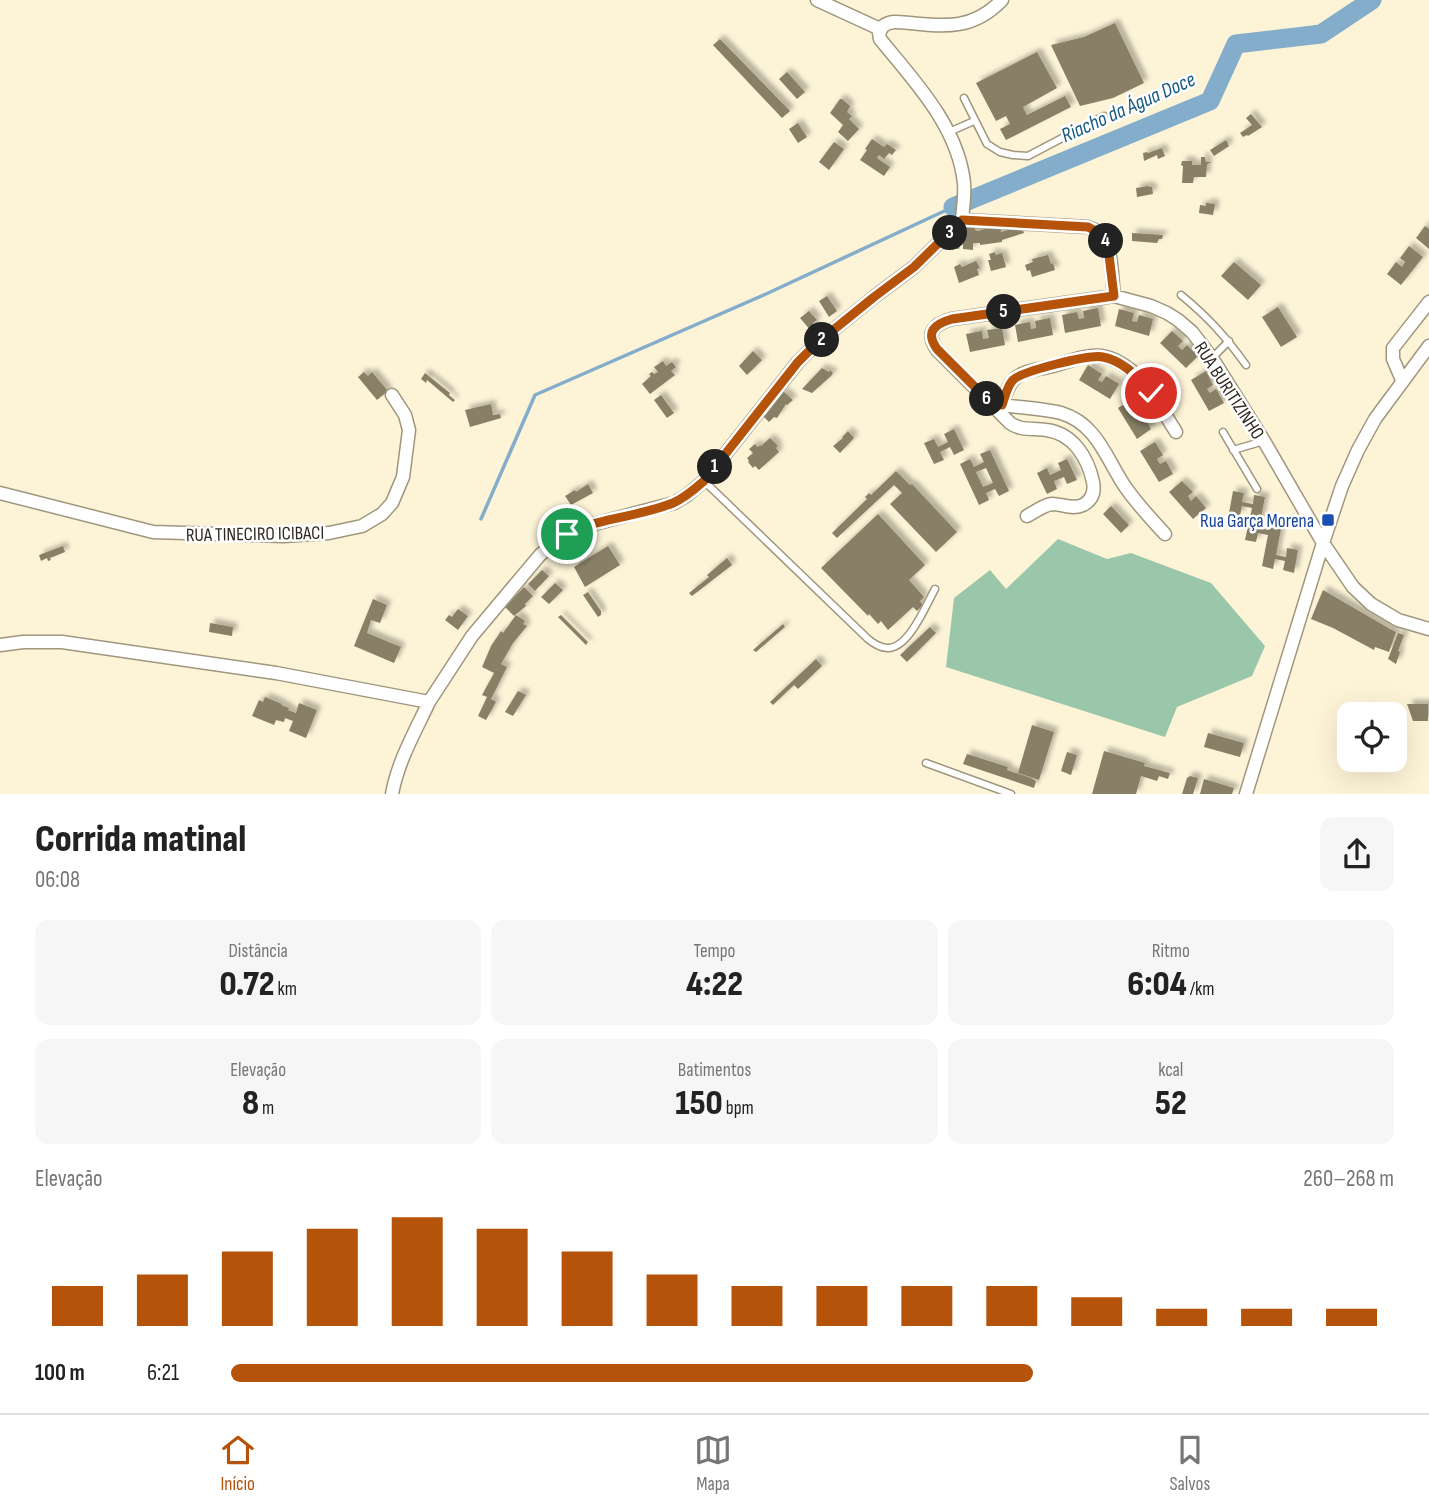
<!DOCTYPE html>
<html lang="pt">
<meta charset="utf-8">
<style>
:root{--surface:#fff;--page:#f6f6f6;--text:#222;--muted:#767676;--line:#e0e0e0;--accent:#b45309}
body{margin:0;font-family:"Sofia Sans Condensed",sans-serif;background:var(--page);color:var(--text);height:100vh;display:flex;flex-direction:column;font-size:26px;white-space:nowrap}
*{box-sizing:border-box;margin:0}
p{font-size:23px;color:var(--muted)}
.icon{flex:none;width:38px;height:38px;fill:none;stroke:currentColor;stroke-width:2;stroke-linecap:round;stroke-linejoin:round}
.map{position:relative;height:794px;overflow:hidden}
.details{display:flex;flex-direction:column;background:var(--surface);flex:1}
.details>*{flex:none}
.buttons{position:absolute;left:1337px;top:702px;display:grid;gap:14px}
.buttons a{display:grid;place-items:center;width:70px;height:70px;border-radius:14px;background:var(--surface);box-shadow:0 7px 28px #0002;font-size:35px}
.pin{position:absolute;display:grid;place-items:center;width:60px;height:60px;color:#fff;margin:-30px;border:4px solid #fff;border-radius:50%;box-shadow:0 2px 7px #0007}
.km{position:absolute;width:35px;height:35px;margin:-18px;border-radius:50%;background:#222;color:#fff;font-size:19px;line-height:35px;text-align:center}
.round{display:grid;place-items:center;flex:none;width:74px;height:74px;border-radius:14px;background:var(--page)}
.summary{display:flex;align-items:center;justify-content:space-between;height:119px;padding:0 35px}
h1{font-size:38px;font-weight:800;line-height:52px}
.metrics{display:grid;grid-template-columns:repeat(3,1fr);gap:10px;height:119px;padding:7px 35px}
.metrics div{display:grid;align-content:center;border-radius:14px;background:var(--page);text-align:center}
.metrics b{font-size:35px;font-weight:800}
.metrics small{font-size:19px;font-weight:400}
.metrics p{font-size:19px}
.chart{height:196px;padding:14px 35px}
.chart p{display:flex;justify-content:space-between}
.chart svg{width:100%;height:126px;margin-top:7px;stroke:var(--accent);stroke-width:6}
ul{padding:0 35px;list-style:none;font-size:23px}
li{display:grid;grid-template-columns:112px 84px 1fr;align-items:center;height:52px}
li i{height:18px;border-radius:9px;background:var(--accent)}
.dock{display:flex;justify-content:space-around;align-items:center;height:98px;border-top:2px solid var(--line);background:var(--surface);font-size:19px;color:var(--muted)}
.dock a{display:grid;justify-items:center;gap:4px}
.dock .current{color:var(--accent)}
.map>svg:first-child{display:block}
.forest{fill:#9ac6aa}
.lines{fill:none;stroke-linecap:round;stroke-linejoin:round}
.stream{stroke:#83adca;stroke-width:3.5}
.river{stroke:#83adca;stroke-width:19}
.building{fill:#887f66;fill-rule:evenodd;filter:url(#shadow)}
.service-casing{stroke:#9f967d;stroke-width:9}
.minor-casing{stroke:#9f967d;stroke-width:15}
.service{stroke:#fff;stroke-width:6}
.minor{stroke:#fff;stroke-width:12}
.route-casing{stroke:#fff;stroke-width:14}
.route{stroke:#b45309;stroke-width:9}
.transit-dot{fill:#1a4fb4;stroke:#fff;stroke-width:2.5}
.labels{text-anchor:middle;stroke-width:5;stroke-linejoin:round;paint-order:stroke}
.street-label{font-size:19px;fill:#2d291f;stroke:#fff}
.transit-label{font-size:19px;fill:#164399;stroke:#fff;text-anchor:end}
.water-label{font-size:21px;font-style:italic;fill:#135980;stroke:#fff}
</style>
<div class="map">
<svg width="1429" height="794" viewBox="0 0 1429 794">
<defs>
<filter id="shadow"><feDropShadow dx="4.5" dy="-4.5" stdDeviation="2" flood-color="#0004"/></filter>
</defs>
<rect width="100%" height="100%" fill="#fdf4d8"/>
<path class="forest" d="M1058 539 1107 559 1131 553 1211 583 1265 646 1252 676 1177 707 1165 737 946 667 954 598 990 570 1006 589Z"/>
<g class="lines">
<path class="stream" d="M481 519 535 395 766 294 953 207"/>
<path class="river" d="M953 207 1210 101 1236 44 1321 34 1372 0"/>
</g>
<path class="building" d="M1115 23 1144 83 1113 98 1080 106 1051 45 1084 37Z
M720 39 790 111 782 118 713 45Z
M1037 52 1057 88 1023 107 1027 115 1065 96 1071 107 1006 140 1000 129 1010 124 1006 116 996 121 976 83Z
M787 72 805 92 797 99 779 79Z
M840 99H842L850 106 847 112 852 116 849 119 859 129 848 141 838 132 843 125 830 113Z
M1251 114 1262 127 1248 136 1247 135 1243 137 1240 133 1252 125 1246 118Z
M798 123 807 137 798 143 789 129Z
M872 139 884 147 887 144 896 150 892 155 889 153 884 159 879 155 877 158 890 167 884 176 860 160 867 150 865 149Z
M1226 140 1229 146 1214 156 1210 150Z
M834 142 844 149 829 170 819 162Z
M1162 148 1165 156 1158 159 1157 155 1144 161 1143 153 1147 152 1148 153Z
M1201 157H1205L1206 162H1212L1207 164 1206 177H1194L1193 183H1182L1183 166 1181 165 1182 161H1192V165H1201Z
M1148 186 1149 187H1152L1153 194 1137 197 1136 188Z
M1206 203 1215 204 1213 215 1199 213 1200 205 1206 206Z
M965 223 976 225 975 230 978 231 987 228V225H1000L1001 232 1021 226 1024 233 1002 240V242L980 245V243H973V250L963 249V242L961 241 959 249 949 247 955 228 963 229Z
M1425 226 1429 229V249L1416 238Z
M1132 233 1163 235 1162 239H1159L1157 243 1132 241Z
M1409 246 1423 257 1401 285 1387 274 1396 262 1402 267 1405 262 1400 258Z
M995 252 996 255 1002 253 1006 267 991 271 988 260H991L989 254Z
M1048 255 1051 264 1053 263 1055 270 1032 277 1030 270 1027 271 1025 265 1033 262 1032 259Z
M976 261 980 268 977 269 979 275 959 283 954 267 960 264 962 267Z
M1234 262 1261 285 1248 300 1221 276Z
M827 296 837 311 829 317 819 301Z
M1278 307 1297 337 1281 347 1262 317Z
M1098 308 1101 326 1065 333 1062 315 1077 312 1079 319 1084 318 1083 311Z
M1119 309 1134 313 1132 321 1137 322 1139 315 1153 319 1149 336 1115 326Z
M809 311 817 320 813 323 815 329 811 331 800 318Z
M1050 318 1053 335 1018 342 1015 325 1030 322 1031 329 1036 328 1035 321Z
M1002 328 1005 345 970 352 966 334 982 331 983 339 989 338 987 330Z
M1172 331 1183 341 1178 346 1182 350 1187 345 1198 356 1186 368 1160 343Z
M753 351 762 360 747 375 739 366Z
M663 361 666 366 672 362 676 367 671 371 675 375 650 394 642 384 651 376 649 374 652 372 654 374 658 372 654 367Z
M1088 365 1102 374 1098 380 1102 382 1106 376 1119 384 1110 399 1079 380Z
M822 368 829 372 830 370 833 373 831 376 812 393 802 389Z
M1206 371 1213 385 1207 389 1210 393 1216 389 1224 403 1209 411 1191 380Z
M364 372 368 376 372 372 388 391 377 400 358 377Z
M425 373 450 393 449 395 455 400 453 402 427 380 426 383 421 379Z
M783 391 793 400 787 405 786 404 777 418 774 417 769 422 763 416Z
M661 395 674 413 667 418 654 400Z
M1133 399 1141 411 1134 415 1137 420 1144 417 1151 429 1137 439 1118 408Z
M491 404 493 415 500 414 501 418 470 427 465 410Z
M954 429 964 450 954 455 950 447 940 452 944 460 934 464 924 443 934 439 938 447 948 442 944 434Z
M848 431 854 438 840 453 833 446 843 438 842 437Z
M770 438 778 446 776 448 779 452 759 470 755 466 753 468 748 462 749 461 747 458 753 453 749 449 755 444 758 447 760 445 761 446Z
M1155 442 1163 455 1157 459 1160 464 1166 461 1173 474 1159 482 1140 451Z
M990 450 1009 491 999 496 995 489 986 493 989 500 979 505 960 464 970 459 974 467 984 462 980 454ZM986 468 993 483 983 487 976 472Z
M1067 459 1077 480 1067 484 1064 477 1054 481 1057 489 1047 494 1037 473 1047 468 1050 475 1061 470 1058 463Z
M896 471 910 485 912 484 957 532 936 552 890 504 902 493 894 485 837 538 832 533 867 499 865 497 869 493 871 495Z
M1182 481 1193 492 1188 496 1191 501 1196 496 1206 508 1193 519 1169 492Z
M588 484 593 493 571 505 565 496 575 490 576 492Z
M1233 491 1244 493 1242 502 1253 504 1254 495 1265 497 1259 528 1269 530 1271 522 1282 524 1276 555 1286 557 1287 548 1298 550 1294 573 1283 570 1285 561 1275 559 1273 569 1262 566 1268 535 1258 533 1256 542 1245 540 1252 508 1242 506 1240 516 1229 513Z
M1111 506 1129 525 1121 533 1103 514Z
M878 514 925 565 909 580 924 597 920 601 923 605 917 611 913 607 888 630 881 621 878 624 869 614 868 616 821 568Z
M63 546 65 552 50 558 51 560 48 561 47 558 41 561 39 555Z
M608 546 620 565 585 587 574 567Z
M727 558 732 565 692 596 689 593 709 577 707 575Z
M542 570 549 576 535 591 528 584Z
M555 583 563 590 549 604 541 597Z
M524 587 533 596 525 604 526 606 514 616 505 607Z
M1323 590 1390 629 1396 632 1389 652 1375 647 1374 650 1333 628 1311 619Z
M588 592 601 611V615L598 617 583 595Z
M373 599 387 605 380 623 371 620 367 633 401 647 394 663 354 646Z
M458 609 468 616 458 630 445 620 449 615 452 617Z
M516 615 525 621 523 624 527 626 513 643 501 664 507 667 491 699 496 702 486 720 478 716 487 697 482 695 494 673 482 667 491 646 501 631 503 633Z
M561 615 588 642 586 645 558 617Z
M210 623 233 627 232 636 209 632Z
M783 624 785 627 756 652 753 650Z
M930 627 936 633 907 662 900 655Z
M1398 633 1404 635 1398 651 1400 652 1396 664 1388 659Z
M816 659 822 666 798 689 794 685 773 705 770 702Z
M518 691 526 695 513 716 505 712Z
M265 697 282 704 281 705 289 708 288 710 296 713 299 703 317 710 306 738 289 731 293 721 285 718 284 722 276 720 274 725 252 716 259 700 263 702Z
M1407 704H1428V721H1413Z
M1032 725 1054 732 1039 780 1018 773Z
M1208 733 1244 743 1240 757 1204 747Z
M1104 751 1145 763 1144 766 1170 773 1168 779 1159 776 1157 781 1141 776 1136 794H1092Z
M1067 752 1077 755 1071 775 1061 771Z
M967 754 1008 767 1007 770 1031 778 1036 781 1034 788 963 764Z
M1190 776 1198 778 1193 794H1182L1187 778Z
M1204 779 1234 788 1232 794H1200Z"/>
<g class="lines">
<defs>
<path id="service" d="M964 98 987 144 1000 152 1013 155 1028 156 1104 116
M949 132 974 121
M1181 295C1208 317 1226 337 1246 365
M1212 358 1229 341
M1223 432 1257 489
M1233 450 1264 441
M704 481 868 639C874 644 881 648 888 648 909 648 926 605 935 589
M926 763 1011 794"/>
<path id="minor" d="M817 0 880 29
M962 220 1088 227C1093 229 1098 231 1102 235 1112 246 1112 281 1114 296
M1402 380 1393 359V348L1429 302
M992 404C1013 407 1041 408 1061 413 1098 424 1107 461 1126 488 1138 505 1151 519 1165 534
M1001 405C1004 399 1006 391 1010 385 1017 371 1039 369 1053 366 1068 362 1086 354 1101 356 1138 362 1158 404 1176 432
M0 493 153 532 284 536 329 533 362 526 382 514 392 503 403 477 409 430 405 415 392 395
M1027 516C1035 512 1043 505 1052 504 1062 504 1073 510 1083 505 1092 500 1095 492 1093 482 1088 458 1073 433 1046 430 1034 428 1020 431 1010 423L937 350C925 332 934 324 952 319L1114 296 1151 306 1167 313 1178 320 1192 332 1212 358 1264 441 1323 543 1353 587 1371 604 1398 620 1429 629
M0 645 23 642H62L276 673 429 702 472 636 540 555 554 543 579 528 674 503 686 496 704 481 798 362 816 344 874 297 914 267 962 220C963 208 965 195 964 183 958 126 914 81 880 39L879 33 883 26C891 20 900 22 910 23 947 27 974 29 1002 0
M392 794C398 761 415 732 429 702
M1246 794 1323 543 1342 486 1358 450 1375 419 1429 346"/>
</defs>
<use href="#service" class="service-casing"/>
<use href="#minor" class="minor-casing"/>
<use href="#service" class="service"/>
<use href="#minor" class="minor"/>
</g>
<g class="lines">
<defs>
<path id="route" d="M567 534C601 517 639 517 673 503 685 498 695 489 704 481L798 362 816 344 874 297 914 267 962 220 1088 227 1101 234 1108 247 1114 296 952 319C934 324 925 332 937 349L992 404 1002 405C1005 397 1007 386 1013 380 1022 371 1090 354 1103 357 1123 361 1139 377 1151 393"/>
</defs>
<use href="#route" class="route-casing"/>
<use href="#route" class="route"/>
</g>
<rect class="transit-dot" x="1321" y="513" width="14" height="14" rx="3.5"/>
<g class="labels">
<g class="street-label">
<text transform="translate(1230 390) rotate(57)" y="7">RUA BURITIZINHO</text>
<text transform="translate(255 533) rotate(-1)" y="7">RUA TINECIRO ICIBACI</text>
</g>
<g class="transit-label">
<text x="1314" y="527">Rua Garça Morena</text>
</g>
<g class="water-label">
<text transform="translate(1128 107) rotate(-24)" y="7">Riacho da Água Doce</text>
</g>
</g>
</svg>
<div class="buttons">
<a><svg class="icon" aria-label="locate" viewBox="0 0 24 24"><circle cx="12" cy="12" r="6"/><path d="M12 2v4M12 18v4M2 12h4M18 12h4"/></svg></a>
</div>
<div class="pin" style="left:567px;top:534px;background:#1e9e55"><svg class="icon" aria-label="arrive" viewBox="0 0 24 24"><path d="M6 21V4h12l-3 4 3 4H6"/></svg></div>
<div class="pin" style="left:1151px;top:393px;background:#d93025"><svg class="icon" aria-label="check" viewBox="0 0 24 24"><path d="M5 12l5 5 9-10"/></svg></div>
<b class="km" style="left:715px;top:467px">1</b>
<b class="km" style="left:822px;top:340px">2</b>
<b class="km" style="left:950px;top:233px">3</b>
<b class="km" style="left:1106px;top:241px">4</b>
<b class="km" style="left:1004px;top:312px">5</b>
<b class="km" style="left:987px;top:399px">6</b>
</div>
<section class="details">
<div class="summary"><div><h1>Corrida matinal</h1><p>06:08</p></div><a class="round"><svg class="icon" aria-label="share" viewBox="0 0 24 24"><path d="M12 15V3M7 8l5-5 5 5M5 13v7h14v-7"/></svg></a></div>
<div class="metrics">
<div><p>Distância</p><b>0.72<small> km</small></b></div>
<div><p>Tempo</p><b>4:22</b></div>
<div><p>Ritmo</p><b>6:04<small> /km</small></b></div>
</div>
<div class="metrics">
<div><p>Elevação</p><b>8<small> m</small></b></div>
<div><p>Batimentos</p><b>150<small> bpm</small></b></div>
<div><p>kcal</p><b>52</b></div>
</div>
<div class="chart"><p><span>Elevação</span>260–268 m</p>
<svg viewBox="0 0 160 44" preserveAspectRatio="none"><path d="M5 44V30M15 44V26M25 44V18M35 44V10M45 44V6M55 44V10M65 44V18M75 44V26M85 44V30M95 44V30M105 44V30M115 44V30M125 44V34M135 44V38M145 44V38M155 44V38"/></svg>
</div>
<ul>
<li><b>100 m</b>6:21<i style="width:69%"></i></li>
</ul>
</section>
<nav class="dock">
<a class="current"><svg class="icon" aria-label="home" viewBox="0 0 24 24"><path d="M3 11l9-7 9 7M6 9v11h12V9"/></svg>Início</a>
<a><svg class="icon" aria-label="map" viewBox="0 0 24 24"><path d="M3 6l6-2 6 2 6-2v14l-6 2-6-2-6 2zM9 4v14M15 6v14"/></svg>Mapa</a>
<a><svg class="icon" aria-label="saved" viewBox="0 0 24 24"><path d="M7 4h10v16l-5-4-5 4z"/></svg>Salvos</a>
</nav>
